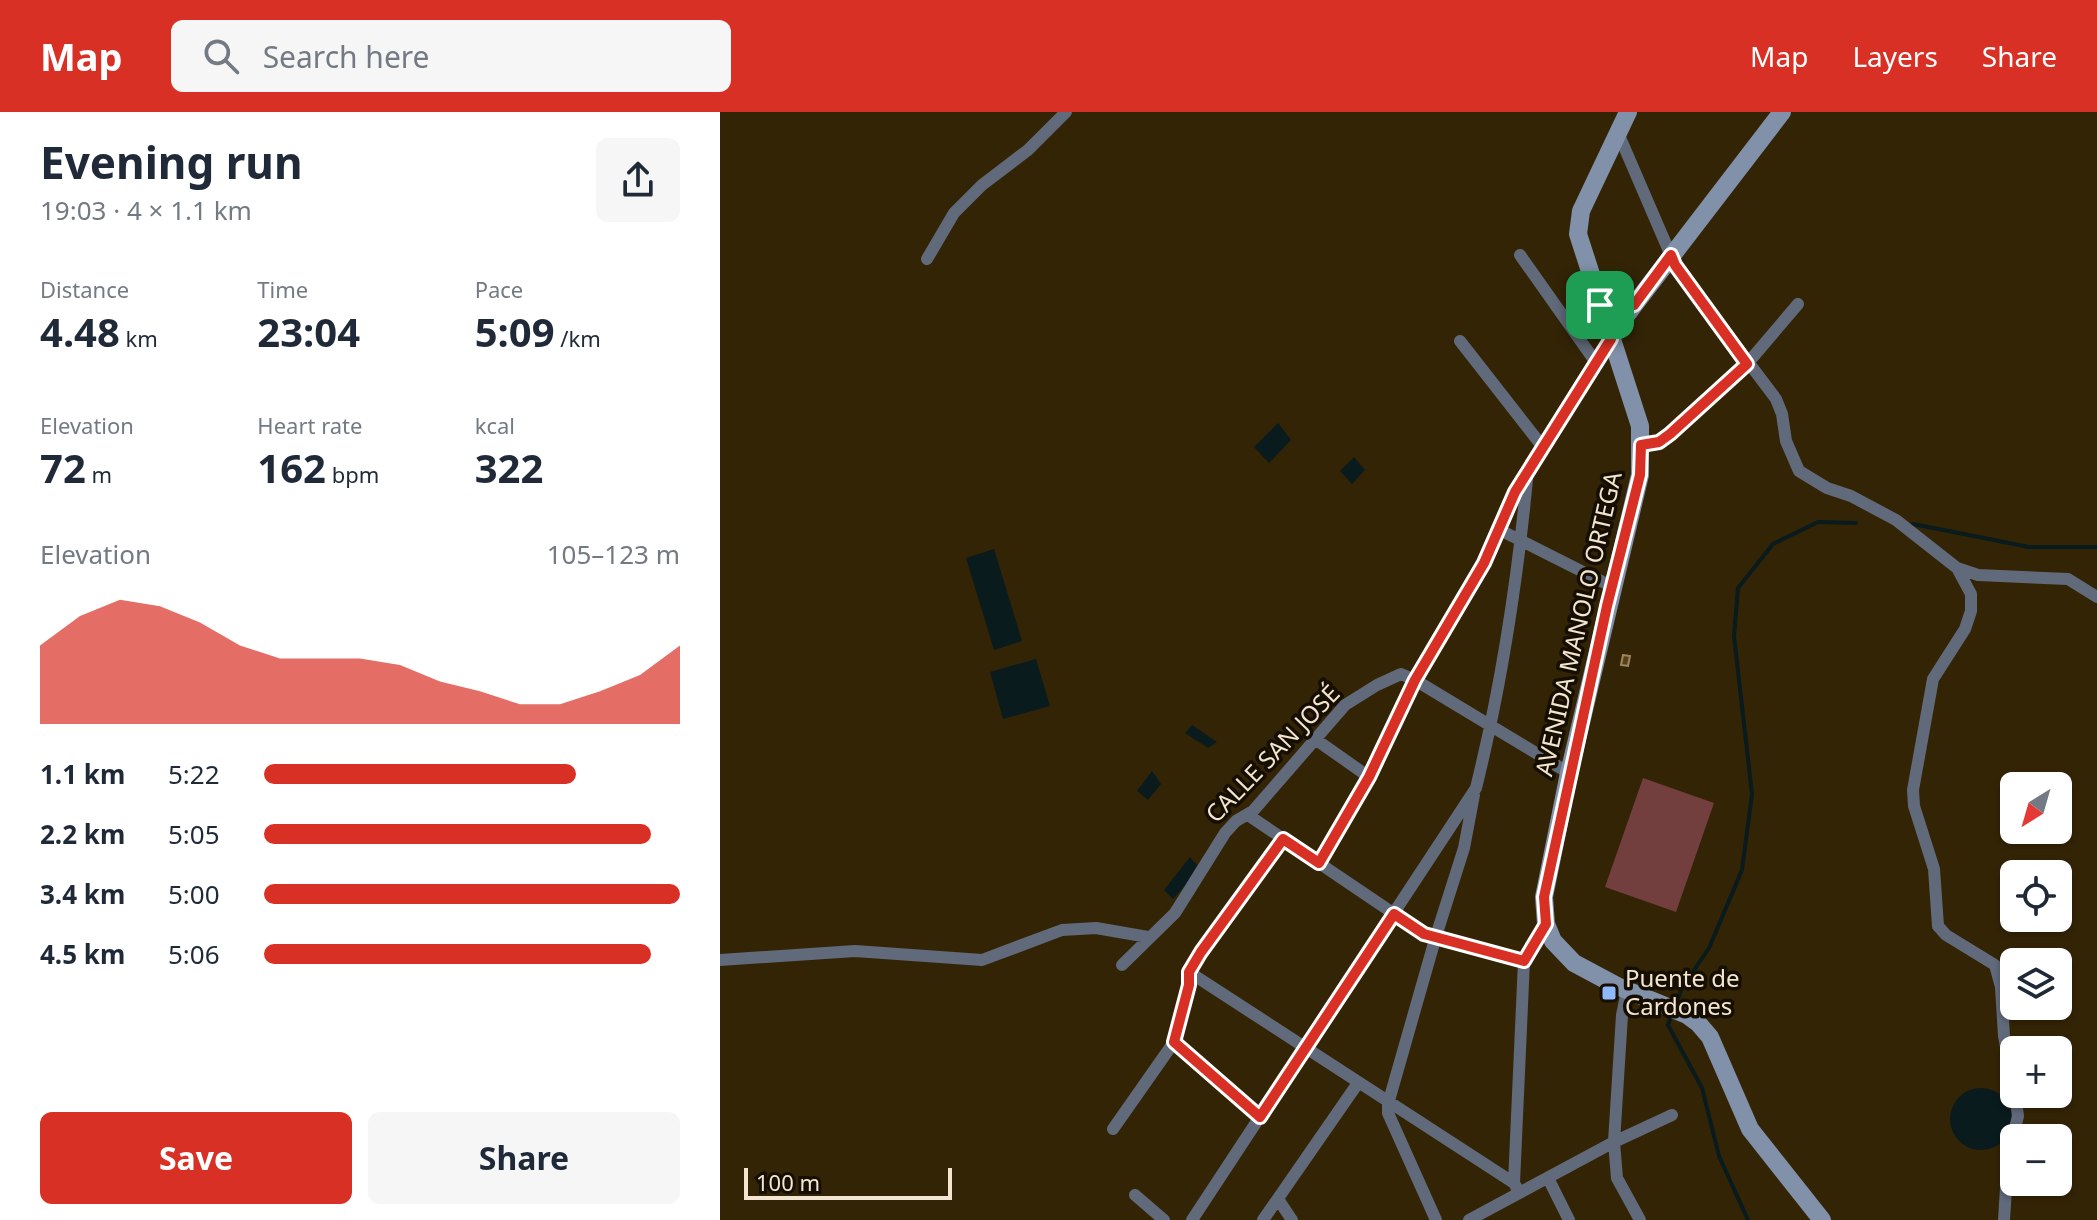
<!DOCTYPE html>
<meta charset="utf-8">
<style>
:root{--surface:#fff;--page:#f6f6f7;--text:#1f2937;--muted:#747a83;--accent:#d93025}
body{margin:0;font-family:"Noto Sans",sans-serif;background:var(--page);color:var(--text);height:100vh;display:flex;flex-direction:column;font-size:30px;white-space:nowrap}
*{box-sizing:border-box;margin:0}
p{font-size:26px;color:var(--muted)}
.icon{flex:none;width:44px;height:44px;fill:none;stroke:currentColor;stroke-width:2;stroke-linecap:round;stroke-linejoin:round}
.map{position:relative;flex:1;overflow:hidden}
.side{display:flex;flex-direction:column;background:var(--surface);width:720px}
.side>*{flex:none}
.needle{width:52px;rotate:217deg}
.fabs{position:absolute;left:1280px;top:660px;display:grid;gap:16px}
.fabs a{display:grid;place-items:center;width:72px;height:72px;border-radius:12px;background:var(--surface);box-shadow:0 2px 6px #0004;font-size:40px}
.scale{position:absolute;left:24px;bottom:20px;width:208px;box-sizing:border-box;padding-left:8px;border:4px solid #f2e5d1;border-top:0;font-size:22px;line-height:28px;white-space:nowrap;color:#f2e5d1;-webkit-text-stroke:6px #170e02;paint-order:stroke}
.pin{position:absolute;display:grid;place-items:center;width:68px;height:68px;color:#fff;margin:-34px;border-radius:16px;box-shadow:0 4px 12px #0006}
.round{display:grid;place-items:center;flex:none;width:84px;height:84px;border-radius:12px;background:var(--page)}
.headline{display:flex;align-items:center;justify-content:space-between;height:136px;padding:0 40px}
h1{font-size:44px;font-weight:700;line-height:60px}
.figures{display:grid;grid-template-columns:repeat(3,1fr);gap:12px;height:136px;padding:8px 40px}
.figures div{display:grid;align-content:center}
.figures b{font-size:40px;font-weight:700}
.figures small{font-size:22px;font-weight:400}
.figures p{font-size:22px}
.chart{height:224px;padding:16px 40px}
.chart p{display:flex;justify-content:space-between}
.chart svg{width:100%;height:144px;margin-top:8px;fill:var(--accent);opacity:.7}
.primary-button{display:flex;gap:16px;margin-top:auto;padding:16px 40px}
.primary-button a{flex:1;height:92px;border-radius:12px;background:var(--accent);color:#fff;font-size:32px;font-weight:700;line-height:92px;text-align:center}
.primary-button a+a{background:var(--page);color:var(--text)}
ul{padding:0 40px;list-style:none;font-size:26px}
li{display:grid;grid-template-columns:128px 96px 1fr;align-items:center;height:60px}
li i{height:20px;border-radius:10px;background:var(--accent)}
header{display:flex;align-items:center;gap:48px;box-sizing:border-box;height:112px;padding:0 40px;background:var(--accent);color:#fff}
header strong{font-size:38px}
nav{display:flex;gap:44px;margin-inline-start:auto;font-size:28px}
.search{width:560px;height:72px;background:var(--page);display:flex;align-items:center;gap:20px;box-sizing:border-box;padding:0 28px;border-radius:12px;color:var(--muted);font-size:30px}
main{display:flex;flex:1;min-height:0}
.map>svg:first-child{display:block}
.green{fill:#733e3e}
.water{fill:#091b1c}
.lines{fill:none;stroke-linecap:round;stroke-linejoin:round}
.stream{stroke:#091b1c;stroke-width:4}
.building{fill:#55401a;stroke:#9e865f;stroke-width:2}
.street{stroke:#616a7a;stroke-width:12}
.secondary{stroke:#8191aa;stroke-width:18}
.route-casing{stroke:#fff;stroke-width:16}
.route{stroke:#d93025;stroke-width:10}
.poi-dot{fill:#8fb8fd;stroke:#170e02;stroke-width:3}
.labels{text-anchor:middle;stroke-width:7;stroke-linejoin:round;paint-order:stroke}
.street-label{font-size:24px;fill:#f2e5d1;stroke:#170e02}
.poi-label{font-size:24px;fill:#f2e5d1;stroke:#170e02;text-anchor:start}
</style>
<header>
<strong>Map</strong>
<div class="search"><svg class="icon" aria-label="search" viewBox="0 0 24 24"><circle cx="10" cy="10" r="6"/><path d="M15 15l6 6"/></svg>Search here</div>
<nav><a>Map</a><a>Layers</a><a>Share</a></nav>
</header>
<main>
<section class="side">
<div class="headline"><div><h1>Evening run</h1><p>19:03 · 4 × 1.1 km</p></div><a class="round"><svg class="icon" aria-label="share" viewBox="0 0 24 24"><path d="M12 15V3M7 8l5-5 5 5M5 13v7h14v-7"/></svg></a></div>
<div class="figures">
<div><p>Distance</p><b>4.48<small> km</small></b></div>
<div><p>Time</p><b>23:04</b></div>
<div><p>Pace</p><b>5:09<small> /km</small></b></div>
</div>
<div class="figures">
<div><p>Elevation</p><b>72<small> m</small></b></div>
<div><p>Heart rate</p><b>162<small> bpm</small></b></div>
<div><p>kcal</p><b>322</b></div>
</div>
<div class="chart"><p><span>Elevation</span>105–123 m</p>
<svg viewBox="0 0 160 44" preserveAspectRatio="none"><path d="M0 44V20L10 11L20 6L30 8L40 13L50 20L60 24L70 24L80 24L90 26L100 31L110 34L120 38L130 38L140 34L150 29L160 20V44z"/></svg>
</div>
<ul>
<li><b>1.1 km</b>5:22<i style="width:75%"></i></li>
<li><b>2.2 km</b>5:05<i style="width:93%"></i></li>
<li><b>3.4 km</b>5:00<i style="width:100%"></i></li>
<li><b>4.5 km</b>5:06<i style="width:93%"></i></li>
</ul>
<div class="primary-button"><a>Save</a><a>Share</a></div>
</section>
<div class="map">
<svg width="1377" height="1108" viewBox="0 0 1377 1108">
<rect width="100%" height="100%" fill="#332406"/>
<path class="green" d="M923 666 994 691 956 800 885 775Z"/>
<path class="water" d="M558 311 571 328 549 351 534 335Z
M634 345 645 358 632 372 620 359Z
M274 437 302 529 274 538 246 446Z
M316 547 330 594 283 607 270 560Z
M472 613 497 630 488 636 465 621Z
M432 659 441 672 428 688 417 679Z
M470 745 477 753 465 774 453 787 444 778Z
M1230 1007a31 31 0 1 1 62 0a31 31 0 1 1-62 0Z"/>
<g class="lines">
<path class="stream" d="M1193 412 1309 435H1377
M956 892 962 876 989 836 1022 758 1032 682 1014 524 1018 476 1053 432 1098 410 1136 411
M951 904 948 913 982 976 999 1044 1028 1108"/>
</g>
<path class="building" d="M903 543 910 544 908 554 901 553Z"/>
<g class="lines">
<path class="street" d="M899 23 955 153 1056 287 1062 302 1066 329 1079 359 1107 376 1131 384 1176 408 1237 456 1251 482V499L1245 517 1213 567 1193 678 1194 694 1214 757 1218 814 1226 823 1275 853 1281 875 1284 924 1294 976
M800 143 877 252
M207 147 234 101 262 73 308 38 346 0
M740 229 822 334
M921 333 939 330 950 322 1027 252 1078 192
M780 418 893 475
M1237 456 1258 463 1348 467 1377 485
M595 627 649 665
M528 703 704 822 804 849
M599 751 649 665 695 568 764 451 795 380 891 227
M0 848 135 839 262 848 342 818 376 816 428 825
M402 853 455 801 505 721 516 709 533 699 625 593 657 573 681 562 695 568 849 661
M469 860 794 1071 799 1080
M454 930 540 1005
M393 1017 454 930 469 873V860L481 840 563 727
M828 1066 849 1108
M794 1071 804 849 826 812
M415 1083 444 1108
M558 1087 572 1108
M472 1108 756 676C782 571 798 465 808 357
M543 1108 638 971
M716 1108 668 1001V992L716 824 744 736 754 683
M749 1108 894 1030 902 903 907 879
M920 1108 897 1066 894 1030 952 1003
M1284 1108 1288 1045 1298 1004 1295 982"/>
<path class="secondary" d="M908 0 861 99 858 122 920 314V363L849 661 824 785 826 812 833 829 854 851 897 874 967 903 978 911 990 925 1030 1017 1102 1108
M891 227 898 214 1062 0"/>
</g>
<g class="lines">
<defs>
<path id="route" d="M951 143 955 153 1027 252 950 322 939 330 921 333 920 363 887 494 824 785 826 812 804 849 704 822 674 802 540 1005 454 930 469 873V860L481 840 563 727 599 751 649 665 695 568 764 451 795 380 891 227 880 193 900 197 914 193Z"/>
</defs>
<use href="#route" class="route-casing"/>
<use href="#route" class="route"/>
</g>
<rect class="poi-dot" x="881" y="873" width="16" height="16" rx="4"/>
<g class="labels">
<g class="street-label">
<text transform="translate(859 512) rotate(-77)" y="8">AVENIDA MANOLO ORTEGA</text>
<text transform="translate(553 642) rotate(-46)" y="8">CALLE SAN JOSÉ</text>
</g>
<g class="poi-label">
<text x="905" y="875">Puente de<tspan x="905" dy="28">Cardones</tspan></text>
</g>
</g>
</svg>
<div class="fabs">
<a><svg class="needle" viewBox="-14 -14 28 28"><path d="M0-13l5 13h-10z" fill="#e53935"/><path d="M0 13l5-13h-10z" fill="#747a83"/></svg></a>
<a><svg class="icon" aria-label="locate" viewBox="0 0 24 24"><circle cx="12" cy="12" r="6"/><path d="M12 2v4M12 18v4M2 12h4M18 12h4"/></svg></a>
<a><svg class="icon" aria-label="layers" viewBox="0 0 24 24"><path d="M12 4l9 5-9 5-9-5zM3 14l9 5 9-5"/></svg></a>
<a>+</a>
<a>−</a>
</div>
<div class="scale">100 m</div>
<div class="pin" style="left:880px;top:193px;background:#1e9e55"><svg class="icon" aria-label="arrive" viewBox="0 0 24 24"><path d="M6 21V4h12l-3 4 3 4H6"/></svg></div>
</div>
</main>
